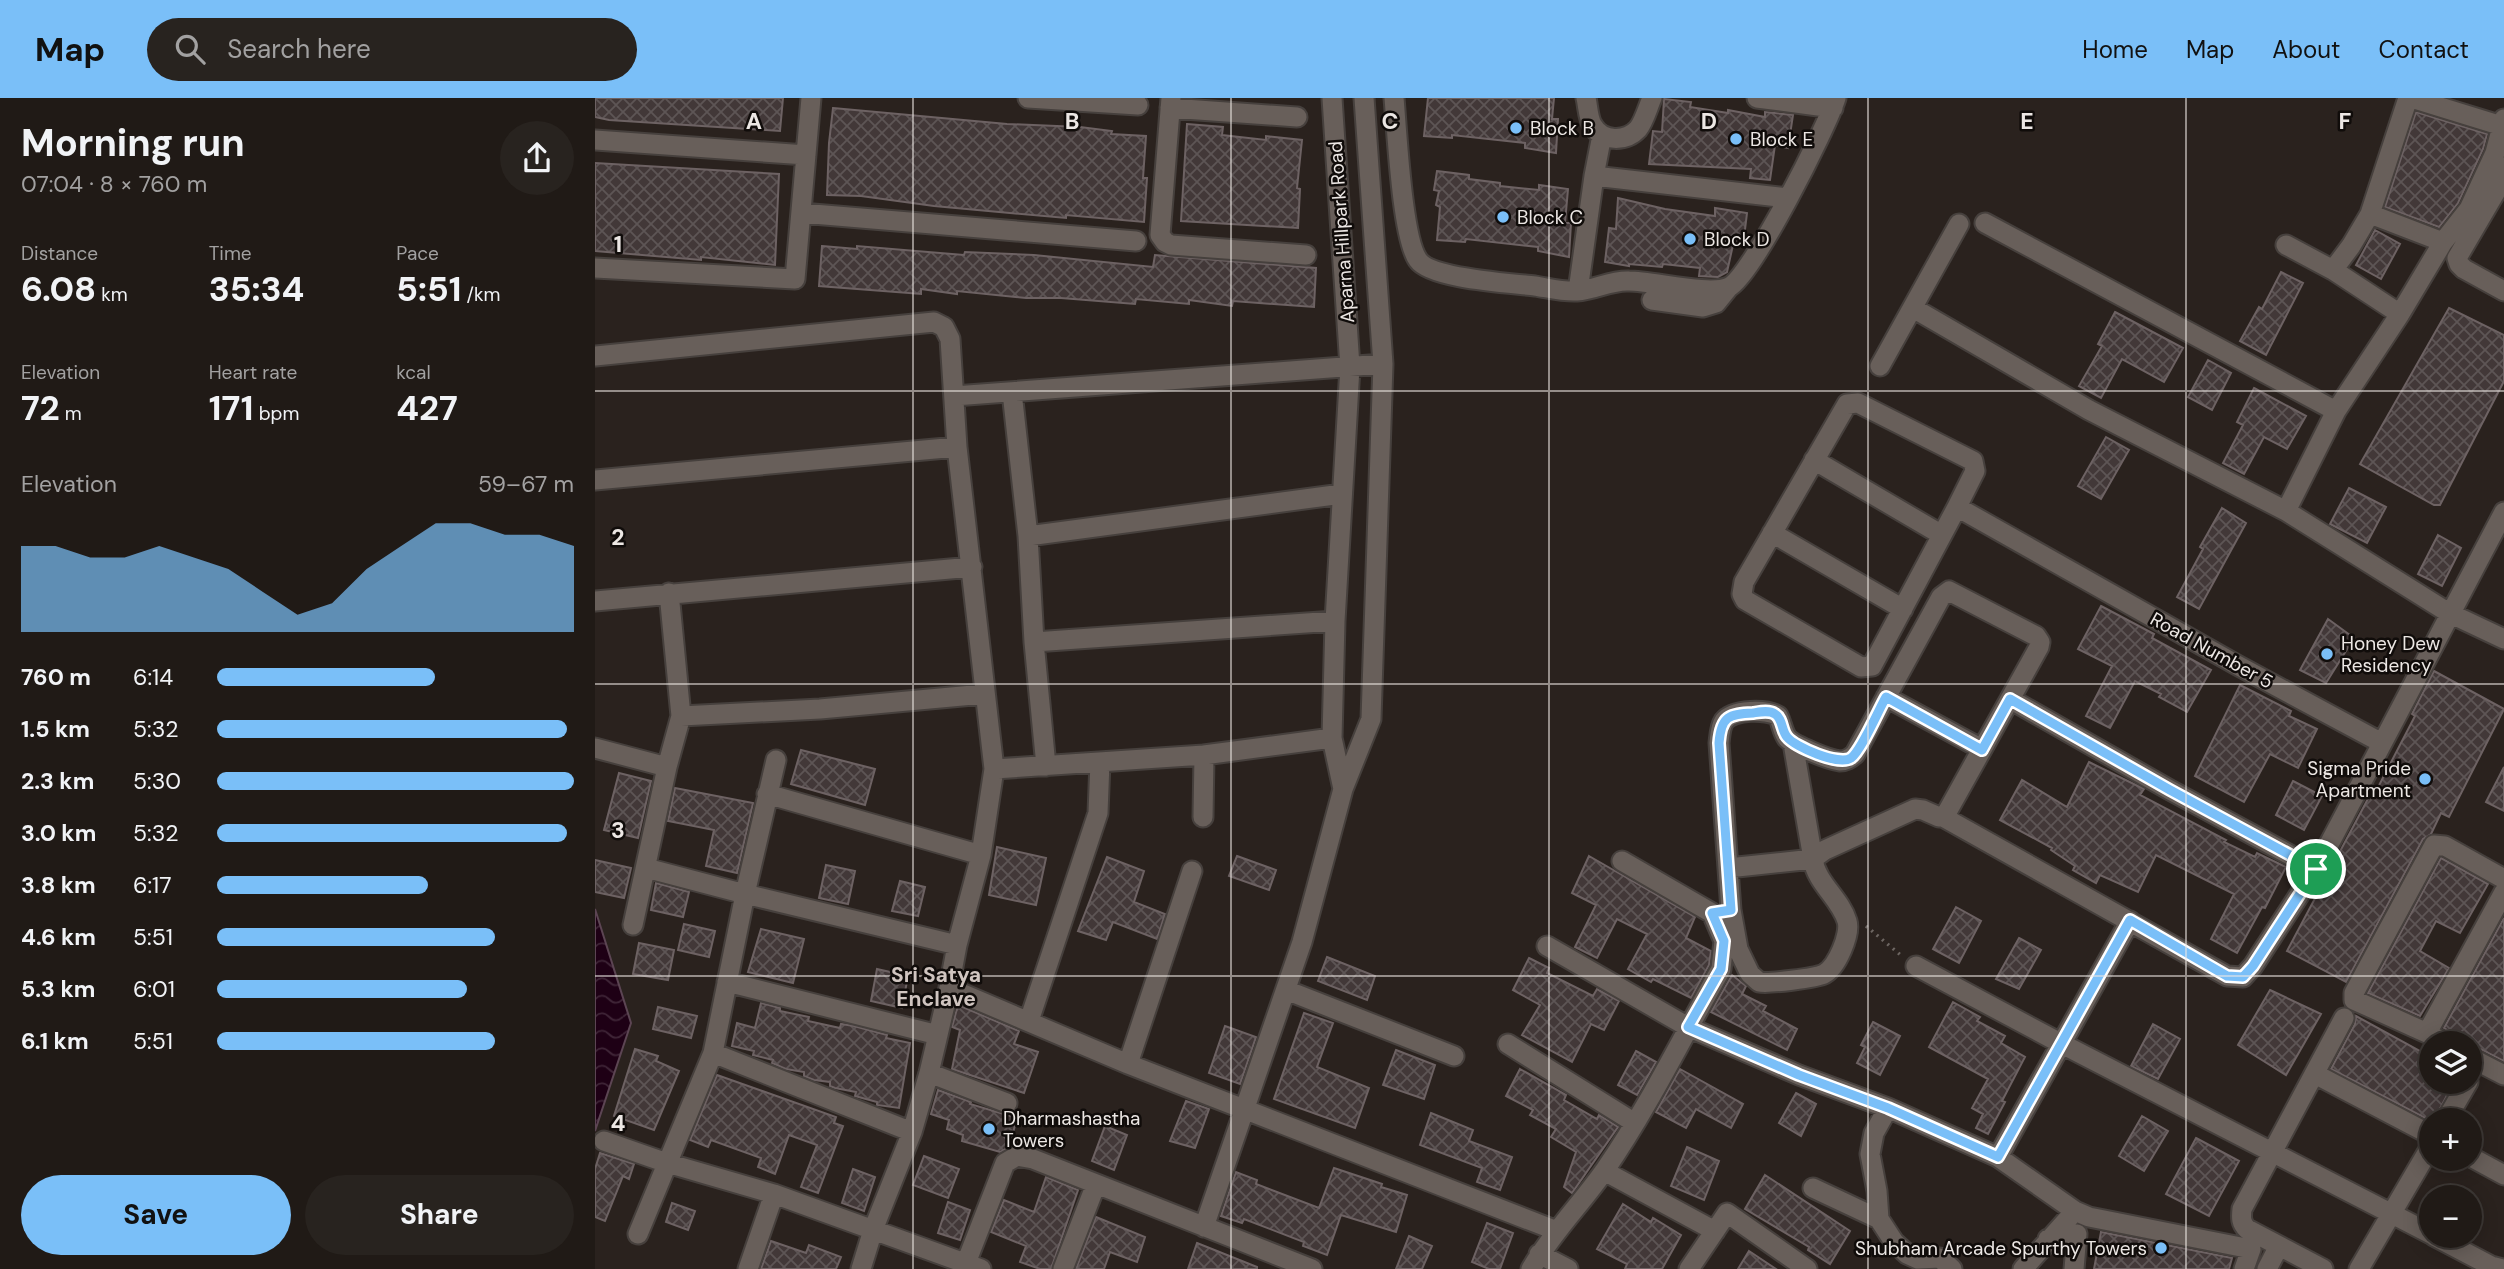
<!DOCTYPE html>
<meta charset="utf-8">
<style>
:root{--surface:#201a16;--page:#28231f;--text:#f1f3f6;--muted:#a2a1a1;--line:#3d3835;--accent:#7abff8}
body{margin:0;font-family:"DM Sans",sans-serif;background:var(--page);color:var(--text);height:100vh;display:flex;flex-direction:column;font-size:26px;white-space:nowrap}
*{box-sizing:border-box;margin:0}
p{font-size:23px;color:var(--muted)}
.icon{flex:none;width:38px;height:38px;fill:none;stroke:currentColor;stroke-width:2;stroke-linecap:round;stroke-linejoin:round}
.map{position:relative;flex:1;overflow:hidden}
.details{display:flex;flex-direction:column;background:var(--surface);width:595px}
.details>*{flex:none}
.buttons{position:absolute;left:1824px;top:933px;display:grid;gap:14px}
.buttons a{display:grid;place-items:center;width:63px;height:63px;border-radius:50%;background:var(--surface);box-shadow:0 4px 18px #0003,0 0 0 2px var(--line);font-size:35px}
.pin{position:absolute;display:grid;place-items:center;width:60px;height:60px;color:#fff;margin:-30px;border:4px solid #fff;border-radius:50%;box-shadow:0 2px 7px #0007}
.round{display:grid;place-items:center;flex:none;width:74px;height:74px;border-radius:37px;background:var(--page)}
.summary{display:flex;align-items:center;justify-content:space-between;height:119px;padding:0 21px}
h1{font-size:38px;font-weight:700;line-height:52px}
.figures{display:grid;grid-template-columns:repeat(3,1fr);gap:10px;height:119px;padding:7px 21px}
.figures div{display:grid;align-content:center}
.figures b{font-size:35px;font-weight:700}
.figures small{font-size:19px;font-weight:400}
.figures p{font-size:19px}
.chart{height:196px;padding:14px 21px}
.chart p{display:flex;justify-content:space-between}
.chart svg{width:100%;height:126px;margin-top:7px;fill:var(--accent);opacity:.7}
.primary-button{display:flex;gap:14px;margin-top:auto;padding:14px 21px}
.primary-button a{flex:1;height:80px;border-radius:42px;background:var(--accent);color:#111;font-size:28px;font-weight:700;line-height:80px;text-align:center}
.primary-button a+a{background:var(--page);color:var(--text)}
ul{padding:0 21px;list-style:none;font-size:23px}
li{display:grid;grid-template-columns:112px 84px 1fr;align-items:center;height:52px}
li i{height:18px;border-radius:9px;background:var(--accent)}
header{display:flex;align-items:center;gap:42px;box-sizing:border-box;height:98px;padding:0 35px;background:var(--accent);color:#111}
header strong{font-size:33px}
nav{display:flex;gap:38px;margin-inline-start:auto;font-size:24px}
.search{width:490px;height:63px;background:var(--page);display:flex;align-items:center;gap:18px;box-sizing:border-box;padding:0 24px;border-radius:38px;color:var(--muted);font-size:26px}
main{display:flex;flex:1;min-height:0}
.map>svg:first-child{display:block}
.water{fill:url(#water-waves);stroke:#5c4553;stroke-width:2}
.building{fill:url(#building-cross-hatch);stroke:#6d6263;stroke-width:2}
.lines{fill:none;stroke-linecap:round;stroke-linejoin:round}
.minor-casing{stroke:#46403d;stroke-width:23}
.path{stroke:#6d6662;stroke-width:3.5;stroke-dasharray:2 5;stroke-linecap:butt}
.minor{stroke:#685f5a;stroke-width:19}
.route-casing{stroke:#fff;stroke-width:14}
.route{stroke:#7abff8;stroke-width:9}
.grid{fill:none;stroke:#ece7e4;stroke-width:2;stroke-opacity:0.55}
.poi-dot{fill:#7abff8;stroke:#100c0a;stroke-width:2.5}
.labels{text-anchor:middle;stroke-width:5;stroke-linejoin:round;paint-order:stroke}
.poi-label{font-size:19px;fill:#ece7e4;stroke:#100c0a;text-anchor:start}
.street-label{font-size:19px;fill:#ece7e4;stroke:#100c0a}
.neighbourhood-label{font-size:21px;font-weight:bold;fill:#d0c5c0;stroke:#100c0a}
.grid-label{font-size:23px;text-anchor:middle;font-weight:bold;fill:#ece7e4;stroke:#100c0a;stroke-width:5;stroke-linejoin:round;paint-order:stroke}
</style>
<header>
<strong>Map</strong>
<div class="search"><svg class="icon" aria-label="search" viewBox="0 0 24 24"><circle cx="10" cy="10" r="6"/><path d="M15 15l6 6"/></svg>Search here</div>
<nav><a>Home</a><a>Map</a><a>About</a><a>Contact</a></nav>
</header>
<main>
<section class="details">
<div class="summary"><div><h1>Morning run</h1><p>07:04 · 8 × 760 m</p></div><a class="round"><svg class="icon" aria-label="share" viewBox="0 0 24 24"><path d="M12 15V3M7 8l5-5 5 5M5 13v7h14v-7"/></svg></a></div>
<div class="figures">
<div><p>Distance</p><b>6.08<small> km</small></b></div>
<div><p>Time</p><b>35:34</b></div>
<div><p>Pace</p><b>5:51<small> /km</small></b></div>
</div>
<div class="figures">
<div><p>Elevation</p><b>72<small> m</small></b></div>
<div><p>Heart rate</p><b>171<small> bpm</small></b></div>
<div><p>kcal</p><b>427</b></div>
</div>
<div class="chart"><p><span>Elevation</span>59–67 m</p>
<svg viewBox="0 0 160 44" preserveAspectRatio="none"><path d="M0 44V14L10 14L20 18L30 18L40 14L50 18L60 22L70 30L80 38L90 34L100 22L110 14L120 6L130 6L140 10L150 10L160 14V44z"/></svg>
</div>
<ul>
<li><b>760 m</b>6:14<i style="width:61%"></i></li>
<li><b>1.5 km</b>5:32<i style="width:98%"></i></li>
<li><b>2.3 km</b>5:30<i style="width:100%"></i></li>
<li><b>3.0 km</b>5:32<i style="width:98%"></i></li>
<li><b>3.8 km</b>6:17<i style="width:59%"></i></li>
<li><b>4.6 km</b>5:51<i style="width:78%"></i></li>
<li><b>5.3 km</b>6:01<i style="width:70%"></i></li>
<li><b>6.1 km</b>5:51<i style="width:78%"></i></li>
</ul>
<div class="primary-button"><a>Save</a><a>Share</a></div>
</section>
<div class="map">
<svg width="1909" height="1171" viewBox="0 0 1909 1171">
<defs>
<pattern id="water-waves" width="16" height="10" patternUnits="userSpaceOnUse" patternTransform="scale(1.75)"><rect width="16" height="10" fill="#1e0015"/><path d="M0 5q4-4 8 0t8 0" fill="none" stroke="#3f2537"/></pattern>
<pattern id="building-cross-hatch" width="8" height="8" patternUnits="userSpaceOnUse" patternTransform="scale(1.75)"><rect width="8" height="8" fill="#423838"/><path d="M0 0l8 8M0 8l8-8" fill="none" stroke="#5d5555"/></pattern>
</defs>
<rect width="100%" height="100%" fill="#2a221e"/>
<path class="water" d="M0 811 36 925 0 1033Z"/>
<path class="building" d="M0 0H188L185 33 14 22 0 19Z
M833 0H959L957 21H963L961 55 930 50V45L857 37V40L829 38Z
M1069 1 1096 4 1095 9 1133 15V12L1170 19V14L1198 17 1193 50 1180 47 1175 82 1155 80 1156 71 1054 66 1058 33 1067 34Z
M238 10 412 26 485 29 517 33 516 36 551 38 548 80H552L549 124 471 117V120L339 108 266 98 232 97 234 45Z
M1821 14 1892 36 1888 51 1863 105 1844 129 1790 109Z
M592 26 628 29 627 37 671 42V38L707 42 702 90 705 91 703 130 586 123Z
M0 65 184 76 180 167 106 159V162L0 153Z
M842 73 874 77V81L905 85V88L944 92V87L973 91 970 125H976L974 159 943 153V149L871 141 870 144 842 142 845 109 841 107 844 93 839 92Z
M1023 100 1070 111 1120 118V110L1152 115 1148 148 1138 147 1132 174 1123 179 1104 178 1105 170 1068 166 1067 169 1034 166V168L1010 164 1014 130 1021 131Z
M1780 132 1805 146 1786 181 1761 167Z
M227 148 262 151V148L369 157 370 154 439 157 558 169 560 157 721 170 719 209 638 203 637 208 594 202V206L541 201 540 206 466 200H431L362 193V196L326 191V196L224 188Z
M1686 174 1708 185 1671 257 1645 243 1664 209 1667 211Z
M1854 210 1909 237V283L1845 407H1839L1765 366Z
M1520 214 1588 250 1569 284 1527 261 1506 300 1484 288 1507 248 1503 246Z
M1613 262 1636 275 1617 312 1593 299Z
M1659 290 1711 318 1692 351 1669 339 1649 376 1628 365 1648 327 1642 324Z
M1511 339 1534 352 1506 401 1483 388Z
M1754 390 1791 409 1772 445 1735 426Z
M1627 410 1651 425 1604 511 1582 499 1608 451 1605 449Z
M1843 437 1866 450 1847 488 1823 476Z
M1506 508 1559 536 1557 540 1616 572 1592 614 1564 599 1566 596 1540 583 1515 630 1491 618 1517 568 1483 551Z
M1733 521 1759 540 1731 585 1705 572Z
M1839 573 1909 611 1854 719 1846 715 1836 736 1828 741 1751 884 1692 853 1775 697 1778 699 1820 618 1817 616Z
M1645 587 1696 613 1694 618 1722 631 1703 670 1675 656 1649 704 1600 678Z
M206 652 280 671 270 707 196 686Z
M1494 664 1549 691 1545 697 1631 742 1629 744 1660 759 1662 755 1691 769 1670 810 1667 809 1642 855 1616 841 1639 796 1561 757 1543 794 1505 777 1501 785 1478 772 1480 768 1456 752 1457 750 1405 722 1427 682 1472 709Z
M1909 669V713L1891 704Z
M24 675 56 683 43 740 9 732Z
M1698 683 1727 698 1709 732 1681 717Z
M80 690 158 705 142 775 111 768 119 732 73 723Z
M402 749 451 760 441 807 394 797Z
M642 758 681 772 674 792 634 778Z
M994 758 1100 819 1091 840 1116 853 1114 867 1096 900 1058 881 1056 884 1033 871 1052 836 1022 821 1002 860 980 849 1001 807 977 795Z
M512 759 549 773 539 804 570 816 562 841 518 824 511 842 483 833Z
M1846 760 1893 786 1865 835 1841 823 1825 853 1854 870 1825 918 1773 895Z
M0 762 36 770 29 800 0 794Z
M231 767 260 773 253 806 224 800Z
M305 783 330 789 323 818 297 813Z
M61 785 94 794 88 819 56 812Z
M1361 809 1386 823 1364 865 1338 851Z
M1909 820V963L1874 945 1861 942 1857 935 1849 930Z
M89 826 120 833 114 859 83 852Z
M166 831 209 841 198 885 153 874Z
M1424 840 1446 852 1424 891 1401 881Z
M44 845 79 852 73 882 38 876Z
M732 859 780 878 772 902 723 883Z
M934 860 954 870 952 875 998 898 1002 891 1024 903 1009 932 996 926 977 964 927 937 945 907 918 892Z
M282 871 313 878 307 910 276 903Z
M1137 877 1151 888 1147 896 1171 908 1168 913 1202 931 1192 952 1116 914Z
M1675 892 1726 916 1691 977 1643 947Z
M1358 904 1385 919 1382 923 1410 938 1406 945 1430 959 1407 1003 1410 1004 1393 1036 1381 1030 1388 1016 1377 1010 1393 981 1334 949Z
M166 905 185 910V913L214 919 213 923 245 930 246 926 259 928 292 937 291 940 315 945 304 1010 282 1007V1004L260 998 261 994 240 990 235 988V984L219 982 209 978V974L191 971 177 965 178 962 158 957 159 953 137 948 142 925 160 930Z
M363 907 424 933 419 946 443 954 429 995 357 971 365 932 357 929Z
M63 909 102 918 96 940 58 931Z
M709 915 738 925 722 969 774 990 760 1030 679 1001Z
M1761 918 1836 959V984H1859L1839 1022 1836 1023 1736 971 1760 926Z
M1278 924 1305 938 1285 977 1262 965 1270 949 1266 947Z
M1558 926 1585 941 1563 981 1536 968Z
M630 928 661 939 645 986 614 975Z
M40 951 63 958 61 963 84 973 59 1032 19 1018Z
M801 952 840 967 829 1001 788 987Z
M1041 953 1061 964 1042 997 1023 987Z
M925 971 971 997 969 1002 1002 1021 1004 1017 1023 1029 977 1095 969 1089 981 1054 956 1039 961 1031 935 1017 938 1012 911 998Z
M1085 971 1148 1006 1136 1030 1101 1011 1091 1030 1061 1014Z
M122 977 241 1019 239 1025 248 1028 223 1095 206 1089 222 1047 194 1037 180 1076 163 1069 166 1060 116 1042 113 1049 95 1042Z
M343 992 376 1004 375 1006 422 1020 414 1049 405 1054 367 1043 368 1037 352 1031 354 1022 336 1016Z
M1201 995 1221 1006 1206 1038 1184 1025Z
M591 1003 614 1011 600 1050 575 1043Z
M836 1015 878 1032 874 1043 917 1059 905 1092 882 1084 887 1070 825 1047Z
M1547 1018 1573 1033 1549 1073 1524 1058Z
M510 1028 532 1037 519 1072 497 1063Z
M1601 1040 1644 1063 1614 1118 1571 1096Z
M1092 1049 1124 1063 1109 1102 1076 1088Z
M5 1055 39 1066 34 1081 28 1078 10 1123 0 1119V1071Z
M329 1058 364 1071 353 1100 318 1087Z
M739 1070 787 1086 786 1089 812 1097 801 1134 746 1117 732 1157 708 1148 709 1144 649 1121 647 1125 626 1118 641 1074 662 1082 661 1086 724 1110Z
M258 1071 280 1079 269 1113 247 1105Z
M1170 1077 1255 1133 1235 1166 1213 1152 1214 1149 1150 1111Z
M451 1079 483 1092 456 1171H445L425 1164 431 1148 396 1134 409 1102 439 1114Z
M353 1104 375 1112 365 1142 343 1135Z
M77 1105 100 1113 93 1132 71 1124Z
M1028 1106 1056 1124 1058 1120 1086 1137 1067 1171H1030L1032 1166 1002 1151Z
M501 1119 550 1139 542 1164 515 1154 509 1171H481Z
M892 1125 918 1135 905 1171H894L877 1164Z
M1506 1134 1637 1160 1634 1171H1499Z
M814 1138 837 1148 827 1171H801Z
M176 1143 211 1155 214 1147 246 1159 241 1171H166Z
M602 1145 662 1169V1171H593Z
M1154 1153 1181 1171H1143Z"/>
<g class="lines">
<defs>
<path id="minor" d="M433 0 543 7
M576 0 565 137 570 144 576 147 711 157
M737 0 755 269 740 523 737 640 748 691
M799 0C802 33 807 140 823 162 836 181 916 185 940 188 953 190 969 194 982 193 1000 192 1016 182 1034 183 1058 183 1115 198 1134 189 1157 178 1232 29 1241 0
M991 0C993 8 993 21 998 28 1007 44 1031 44 1043 31 1049 24 1053 9 1057 0
M1162 0 1238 10
M1816 0 1907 28
M575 10 702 19
M1007 37 999 78 1193 100
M0 42 211 57
M1909 69 1903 90 1862 160 1864 166 1869 171 1909 193
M206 115 541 143
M1775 116 1848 144
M1390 125 1741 313
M0 170 200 181 216 0
M1738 172 1756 148 1775 116 1813 0
M983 193 999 78
M1057 202 1108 209 1121 205 1134 189
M1318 210 1494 312 1691 413 1854 515 1909 541
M1805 216 1848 144 1874 111 1900 55 1909 21
M0 258 339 224 349 229 355 241 362 349
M1285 268 1364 126
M417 294 433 438 439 544 451 668
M359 298 788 266
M1219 362 1347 437
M0 382 362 349 399 671 386 757 362 847 354 890 334 975 317 1034 278 1132 266 1171
M1362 409 1380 373 1378 363 1263 305 1252 306 1149 484 1147 496 1150 502 1266 569 1277 568 1362 409 1642 567 1787 645
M1691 413 1741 313 1805 216 1738 172 1691 147
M1177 435 1308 511
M433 438 747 396
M1354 493 1441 538 1445 544 1444 549 1351 716 1344 719 1328 712 1320 711 1230 752 1218 761C1221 785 1245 800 1252 823 1256 836 1242 869 1229 876 1221 880 1173 886 1164 884L1155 876 1143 851 1136 812 1124 645C1125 637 1125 629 1129 623 1138 611 1172 611 1183 618 1187 625 1187 633 1192 640 1198 647 1234 662 1245 663 1252 663 1255 660 1260 656L1346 499Z
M0 503 377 469
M439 544 740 523
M1291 599 1387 651
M1415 601 1575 692 1721 771
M86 618 225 611 389 596
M0 650 72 669
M609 657 737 640
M399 671 609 657 608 719
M172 696 386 757
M1348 719 1632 878 1648 879 1658 868 1721 771 1909 414
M51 770 150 796 362 847
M1133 770 1218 761 1198 645
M38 827 72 669 86 618 74 495
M952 848 1093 929 1204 977 1293 1010 1403 1059 1480 1113 1494 1119 1656 1151 1649 1171
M1321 868 1467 946 1836 1136
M132 884 343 937
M354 890 533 966 962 1133
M691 892 859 958
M434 923 503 715 505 664
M1832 935 1759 902V895L1839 747 1850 748 1909 781
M1850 945 1832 935 1909 794
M913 946 1040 1025
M118 955 317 1034
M1874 959 1909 977
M533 966 597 773
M334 975 412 1005
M1720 976 1836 1037
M1851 1022 1873 984
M9 1043 72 1065 179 1096 386 1171
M1874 1058 1909 1077
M1403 1059 1535 823
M1009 1073 1120 1133
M1218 1090 1284 1121 1299 1144 1312 1156 1323 1161 1345 1160 1357 1171
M1284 1121 1282 1093 1275 1056 1279 1035 1293 1010
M609 1129 707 844 748 691 776 621 788 266 769 0
M43 1136 118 955 150 796 181 662
M1839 1138 1896 1168 1908 1171
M1453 1141 1482 1136 1479 1171
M944 1156 973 1171
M371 1165 410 1065 422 1058 438 1061 717 1171
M153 1171 179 1096
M468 1171 501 1086
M936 1171C957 1135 986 1106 1010 1072 1054 1008 1088 938 1126 871L1129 843 1117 815 1027 763
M1094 1171 1132 1115 1212 1171
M1428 1171 1480 1113
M1672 1171 1684 1148
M1728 1171 1652 1131C1646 1125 1646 1120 1647 1111L1749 920
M1764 1171 1836 1048"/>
</defs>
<use href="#minor" class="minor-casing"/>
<path class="path" d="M1271 828 1308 859"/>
<use href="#minor" class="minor"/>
</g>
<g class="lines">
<defs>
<path id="route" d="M1291 599 1387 652 1415 601 1575 692 1721 771 1658 868 1648 879 1632 878 1535 822 1403 1059 1293 1010 1204 977 1093 929 1126 871 1129 843 1117 815 1136 812 1124 645C1126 618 1134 616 1158 615 1165 614 1174 612 1180 616 1188 621 1186 632 1192 639 1200 649 1244 668 1256 660 1266 653 1284 611 1291 599Z"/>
</defs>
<use href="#route" class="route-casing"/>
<use href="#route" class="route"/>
</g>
<path class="grid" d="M318 0V1171M636 0V1171M954 0V1171M1273 0V1171M1591 0V1171M0 293H1909M0 586H1909M0 878H1909"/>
<g class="poi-dot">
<circle cx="921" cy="30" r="7"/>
<circle cx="1141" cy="41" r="7"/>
<circle cx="908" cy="119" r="7"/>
<circle cx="1095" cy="141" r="7"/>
<circle cx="1732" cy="556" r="7"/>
<circle cx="1830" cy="681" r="7"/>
<circle cx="394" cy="1031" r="7"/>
<circle cx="1566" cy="1150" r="7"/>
</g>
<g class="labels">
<g class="poi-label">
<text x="935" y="37">Block B</text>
<text x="1155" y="48">Block E</text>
<text x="922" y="126">Block C</text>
<text x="1109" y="148">Block D</text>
<text x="1746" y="552">Honey Dew<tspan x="1746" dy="22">Residency</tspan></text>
<text x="1816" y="677" text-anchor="end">Sigma Pride<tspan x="1816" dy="22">Apartment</tspan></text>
<text x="408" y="1027">Dharmashastha<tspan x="408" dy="22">Towers</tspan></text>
<text x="1552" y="1157" text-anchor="end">Shubham Arcade Spurthy Towers</text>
</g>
<g class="street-label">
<text transform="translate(746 134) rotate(-94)" y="7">Aparna Hillpark Road</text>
<text transform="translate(1617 552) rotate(29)" y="7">Road Number 5</text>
</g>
<g class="neighbourhood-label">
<text x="341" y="884">Sri Satya<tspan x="341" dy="24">Enclave</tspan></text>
</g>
</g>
<g class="grid-label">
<text x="159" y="31">A</text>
<text x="477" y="31">B</text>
<text x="795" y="31">C</text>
<text x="1114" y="31">D</text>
<text x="1432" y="31">E</text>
<text x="1750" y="31">F</text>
<text x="23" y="154">1</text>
<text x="23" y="447">2</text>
<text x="23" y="740">3</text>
<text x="23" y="1033">4</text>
</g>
</svg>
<div class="buttons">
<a><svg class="icon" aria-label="layers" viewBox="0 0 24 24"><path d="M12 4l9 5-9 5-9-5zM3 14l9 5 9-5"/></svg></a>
<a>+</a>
<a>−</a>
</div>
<div class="pin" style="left:1721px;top:771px;background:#1e9e55"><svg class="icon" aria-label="arrive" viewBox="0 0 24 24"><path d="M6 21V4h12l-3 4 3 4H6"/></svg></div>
</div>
</main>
